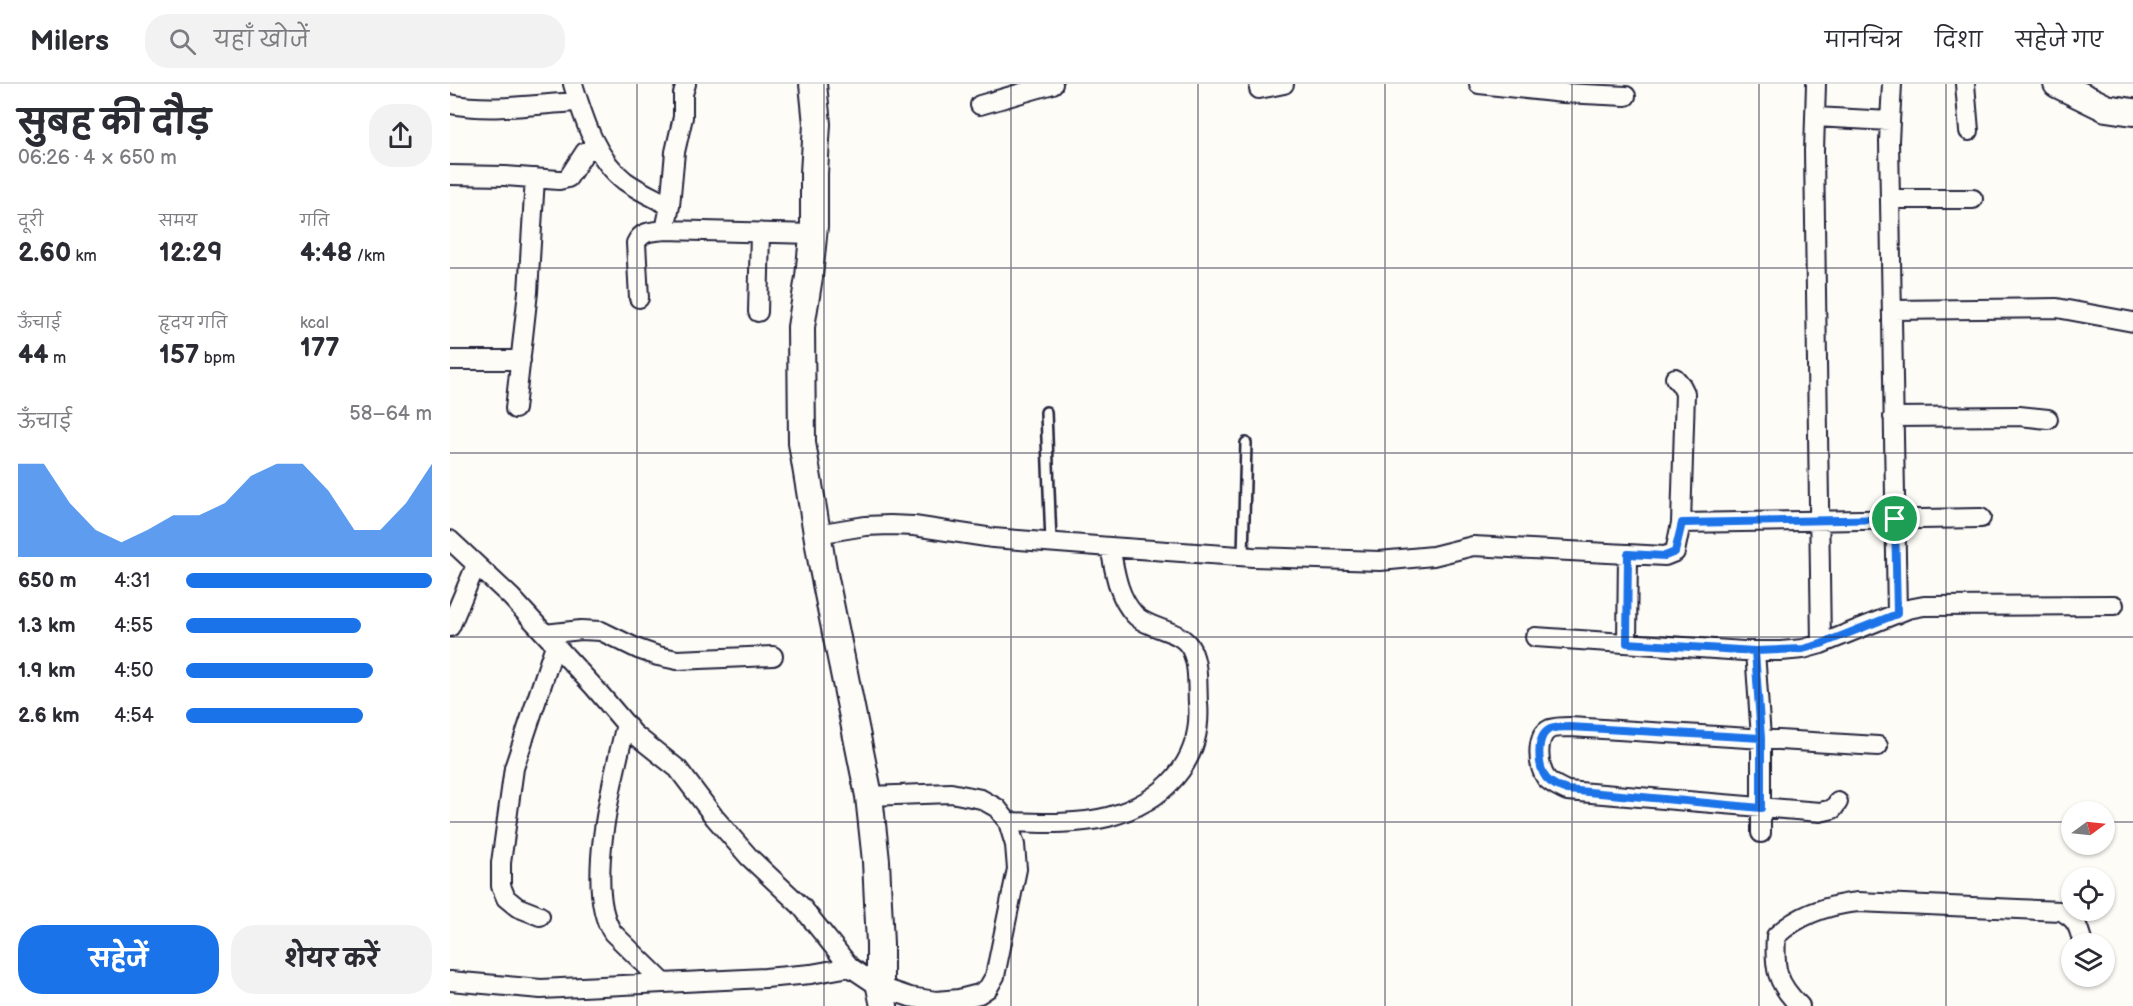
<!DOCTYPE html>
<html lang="hi">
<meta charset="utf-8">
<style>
:root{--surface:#fff;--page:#f2f2f3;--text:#2b2b33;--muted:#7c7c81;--line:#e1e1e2;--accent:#1a73e8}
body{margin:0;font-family:"Balsamiq Sans","Playpen Sans Deva",sans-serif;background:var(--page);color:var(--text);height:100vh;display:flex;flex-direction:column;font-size:22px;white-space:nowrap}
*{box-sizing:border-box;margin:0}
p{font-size:20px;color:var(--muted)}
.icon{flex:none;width:33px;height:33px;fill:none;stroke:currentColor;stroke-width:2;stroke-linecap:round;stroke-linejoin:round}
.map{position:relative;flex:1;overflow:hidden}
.sheet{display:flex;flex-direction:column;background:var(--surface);width:450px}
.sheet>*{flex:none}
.needle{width:39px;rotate:75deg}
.fabs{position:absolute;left:1611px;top:717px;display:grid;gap:12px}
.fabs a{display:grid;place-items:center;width:54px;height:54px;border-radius:50%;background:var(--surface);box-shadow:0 2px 4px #0004;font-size:30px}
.pin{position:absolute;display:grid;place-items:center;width:51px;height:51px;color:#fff;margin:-26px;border:3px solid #fff;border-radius:50%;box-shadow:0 2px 6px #0007}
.round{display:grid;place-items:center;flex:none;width:63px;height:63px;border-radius:24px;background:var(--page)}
.overview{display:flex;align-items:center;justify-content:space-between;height:102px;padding:0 18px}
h1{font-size:33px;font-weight:700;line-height:45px}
.stats{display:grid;grid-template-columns:repeat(3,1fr);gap:9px;height:102px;padding:6px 18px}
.stats div{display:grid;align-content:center}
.stats b{font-size:26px;font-weight:700}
.stats small{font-size:16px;font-weight:400}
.stats p{font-size:16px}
.chart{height:168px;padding:12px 18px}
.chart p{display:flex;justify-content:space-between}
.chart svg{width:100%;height:108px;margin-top:6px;fill:var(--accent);opacity:.7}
.action{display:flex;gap:12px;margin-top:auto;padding:12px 18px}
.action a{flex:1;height:69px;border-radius:24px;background:var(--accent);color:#fff;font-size:24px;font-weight:700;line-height:69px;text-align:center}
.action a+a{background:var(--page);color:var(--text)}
ul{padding:0 18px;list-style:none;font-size:20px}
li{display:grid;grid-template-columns:96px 72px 1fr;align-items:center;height:45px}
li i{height:15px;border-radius:8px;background:var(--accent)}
header{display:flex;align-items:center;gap:36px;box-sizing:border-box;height:84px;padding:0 30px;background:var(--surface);border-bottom:2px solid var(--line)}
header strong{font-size:28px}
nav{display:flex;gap:33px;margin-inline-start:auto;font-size:21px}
.search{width:420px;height:54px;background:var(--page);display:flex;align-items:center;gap:15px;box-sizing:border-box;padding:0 21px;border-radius:24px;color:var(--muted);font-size:22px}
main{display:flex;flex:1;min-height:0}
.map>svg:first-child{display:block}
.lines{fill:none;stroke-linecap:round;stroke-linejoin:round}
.lane-casing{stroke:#22223b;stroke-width:14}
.street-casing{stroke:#22223b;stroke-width:22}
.secondary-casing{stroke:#22223b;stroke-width:30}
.lane{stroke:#fdfcf7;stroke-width:9}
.street{stroke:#fdfcf7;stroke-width:18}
.secondary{stroke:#fdfcf7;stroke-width:26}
.route-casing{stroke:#fff;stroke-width:12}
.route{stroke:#1a73e8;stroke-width:8}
.grid{fill:none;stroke:#22223b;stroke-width:1.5;stroke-opacity:0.55}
</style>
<header>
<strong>Milers</strong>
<div class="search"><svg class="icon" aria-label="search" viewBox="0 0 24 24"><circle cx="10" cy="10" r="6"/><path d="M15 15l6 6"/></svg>यहाँ खोजें</div>
<nav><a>मानचित्र</a><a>दिशा</a><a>सहेजे गए</a></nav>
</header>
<main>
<section class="sheet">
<div class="overview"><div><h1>सुबह की दौड़</h1><p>06:26 · 4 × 650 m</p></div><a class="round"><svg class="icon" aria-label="share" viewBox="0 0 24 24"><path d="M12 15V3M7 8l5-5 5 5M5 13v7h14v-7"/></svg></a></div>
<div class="stats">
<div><p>दूरी</p><b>2.60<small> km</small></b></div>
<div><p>समय</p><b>12:29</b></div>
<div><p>गति</p><b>4:48<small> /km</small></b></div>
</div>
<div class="stats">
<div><p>ऊँचाई</p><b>44<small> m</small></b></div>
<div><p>हृदय गति</p><b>157<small> bpm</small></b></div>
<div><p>kcal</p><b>177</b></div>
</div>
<div class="chart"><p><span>ऊँचाई</span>58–64 m</p>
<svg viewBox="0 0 160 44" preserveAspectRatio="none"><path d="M0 44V6L10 6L20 22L30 33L40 38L50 33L60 27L70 27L80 22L90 11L100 6L110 6L120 17L130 33L140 33L150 22L160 6V44z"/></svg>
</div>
<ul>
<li><b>650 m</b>4:31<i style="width:100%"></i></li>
<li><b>1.3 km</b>4:55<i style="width:71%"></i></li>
<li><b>1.9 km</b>4:50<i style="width:76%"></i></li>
<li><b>2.6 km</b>4:54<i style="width:72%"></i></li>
</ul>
<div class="action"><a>सहेजें</a><a>शेयर करें</a></div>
</section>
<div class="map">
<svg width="1683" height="922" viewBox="0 0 1683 922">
<rect width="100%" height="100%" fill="#fdfcf7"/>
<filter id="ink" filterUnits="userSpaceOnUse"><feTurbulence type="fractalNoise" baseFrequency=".0167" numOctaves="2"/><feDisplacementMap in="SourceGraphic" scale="12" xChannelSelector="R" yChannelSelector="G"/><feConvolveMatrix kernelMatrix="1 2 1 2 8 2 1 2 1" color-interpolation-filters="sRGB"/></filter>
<g filter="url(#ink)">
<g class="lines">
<defs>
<path id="lane" d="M596 328 601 459
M793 472 796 359"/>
<path id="street" d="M123 0C134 35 145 74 175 97 189 107 205 114 220 122L215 146 363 150
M1029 0 1113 9 1176 12
M1366 0 1364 67 1371 560
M1442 0 1439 57 1447 530
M1515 0 1519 47
M809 5 834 0
M0 20C41 28 86 20 128 18
M530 21 603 0
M1365 33 1440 37
M0 91 55 92 109 96 118 94 135 68 145 63
M1440 115H1523
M220 122 225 68 233 33V10L236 0
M189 214 186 159C192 146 203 148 215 146
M1442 226 1607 224 1683 238
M308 228 310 149
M0 276H71
M65 325 78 208 85 94
M1443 333 1569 332 1598 335
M1231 439 1531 434
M367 450 415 442 440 441 464 442 543 454 660 463 803 473 930 477 983 472 1023 462 1215 472 1225 468 1231 439 1235 309 1231 301 1225 294
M0 456 61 513 144 603 184 650 228 685 265 734 299 773 351 822 400 883 430 903 460 913 486 917 509 915 529 910 538 904 545 892 567 785 565 761 558 738 547 724 531 715 501 709 419 712
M0 543 26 481
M95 550 131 546 151 547 188 565 208 572 227 576 323 572
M1085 553 1294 567H1331L1353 565 1371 560 1458 525 1474 522 1664 521
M1177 559 1178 470
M1305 567 1311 654V749
M176 640C164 690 133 806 163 849L214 899
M1388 718 1383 725 1370 728 1117 707C1109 703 1101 700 1096 694 1088 683 1085 652 1100 645 1106 643 1114 643 1120 643L1428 662
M558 738C590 739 626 741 658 733 713 718 753 679 748 619 747 602 749 581 741 565 731 544 699 547 684 530 667 511 665 487 660 463
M90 832 67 823 56 814 51 802V779L64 684 105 561
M0 897 91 905 315 894 361 890 400 883
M1350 922C1326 899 1324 884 1326 852 1348 831 1378 821 1408 818L1611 827C1627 836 1628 841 1633 860"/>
<path id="secondary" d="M363 0 367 40 364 89V142L359 193 351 243 352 359 373 485 419 712 426 777 430 860V903L434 922
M1607 0 1656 24 1683 28"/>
</defs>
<use href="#lane" class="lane-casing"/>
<use href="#street" class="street-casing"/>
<use href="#secondary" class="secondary-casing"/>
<use href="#lane" class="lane"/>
<use href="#street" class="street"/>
<use href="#secondary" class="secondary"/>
</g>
</g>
<g class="lines" filter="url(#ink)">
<defs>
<path id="route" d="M1445 435 1232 439 1225 468 1215 472 1178 470 1177 559 1305 567 1311 654V724L1117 706C1109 703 1101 700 1096 694 1088 683 1085 652 1100 645 1106 643 1114 643 1120 643L1311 654 1305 567 1353 565 1371 560 1447 530 1445 435"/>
</defs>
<use href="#route" class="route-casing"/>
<use href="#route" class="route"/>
</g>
<path class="grid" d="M187 0V922M374 0V922M561 0V922M748 0V922M935 0V922M1122 0V922M1309 0V922M1496 0V922M0 184H1683M0 369H1683M0 553H1683M0 738H1622M1654 738H1683"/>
</svg>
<div class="fabs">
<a><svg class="needle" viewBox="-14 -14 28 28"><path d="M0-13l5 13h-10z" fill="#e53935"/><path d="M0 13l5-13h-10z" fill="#7c7c81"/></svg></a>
<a><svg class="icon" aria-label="locate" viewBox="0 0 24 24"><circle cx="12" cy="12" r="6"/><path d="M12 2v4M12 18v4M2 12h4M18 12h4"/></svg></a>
<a><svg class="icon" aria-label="layers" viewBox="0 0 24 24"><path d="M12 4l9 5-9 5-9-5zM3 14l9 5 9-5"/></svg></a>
</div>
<div class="pin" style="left:1445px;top:435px;background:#1e9e55"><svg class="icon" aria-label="arrive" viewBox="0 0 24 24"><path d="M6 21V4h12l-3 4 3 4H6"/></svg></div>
</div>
</main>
